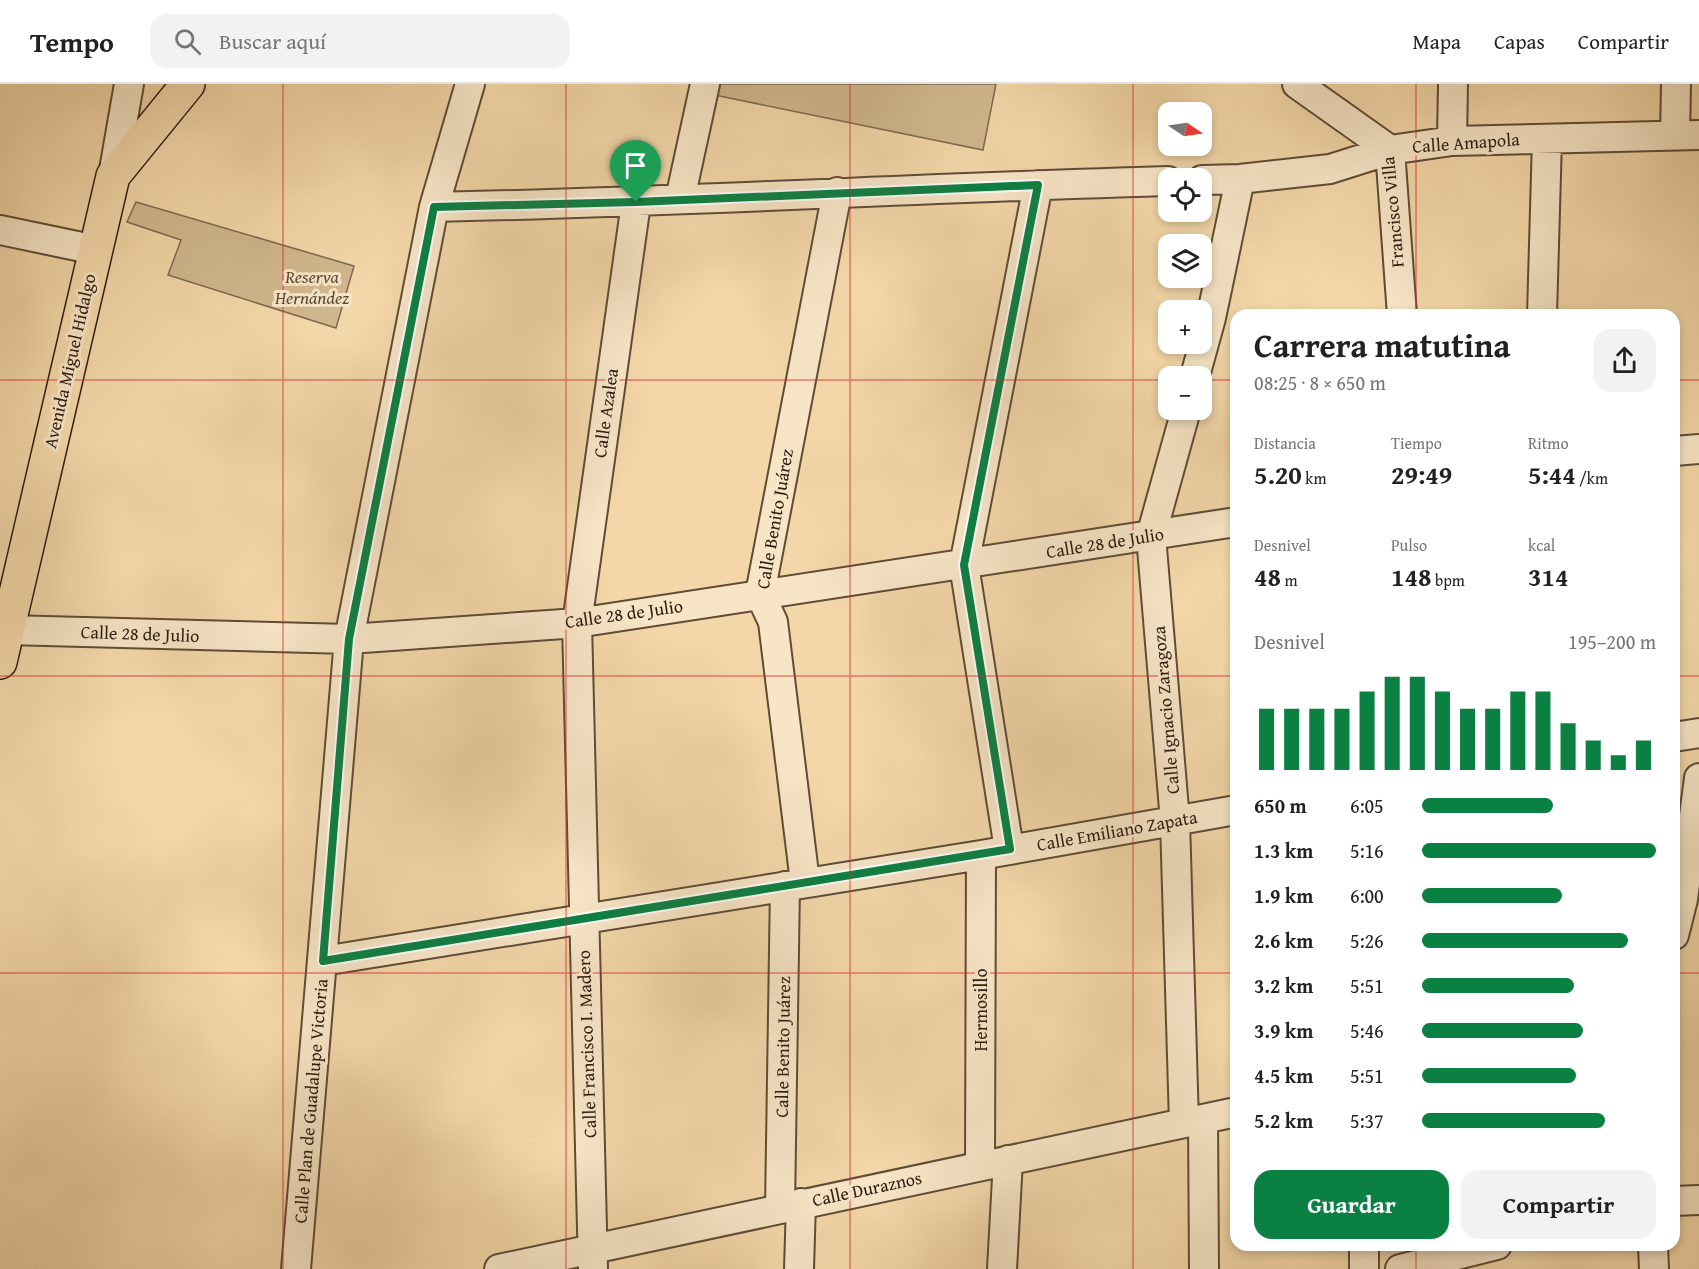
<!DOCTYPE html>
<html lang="es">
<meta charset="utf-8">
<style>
:root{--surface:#fff;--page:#f2f2f2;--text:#222;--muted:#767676;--line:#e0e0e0;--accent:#0b8043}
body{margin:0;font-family:"Gentium Book Plus",serif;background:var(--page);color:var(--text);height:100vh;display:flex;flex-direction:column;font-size:22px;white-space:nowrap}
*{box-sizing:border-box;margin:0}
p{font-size:20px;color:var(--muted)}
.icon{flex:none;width:33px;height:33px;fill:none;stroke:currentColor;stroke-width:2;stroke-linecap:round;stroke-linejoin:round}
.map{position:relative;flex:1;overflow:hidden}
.sheet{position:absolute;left:1230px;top:225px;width:450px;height:942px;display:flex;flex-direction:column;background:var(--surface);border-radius:18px;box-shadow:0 3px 9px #0003}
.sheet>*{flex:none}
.needle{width:39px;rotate:103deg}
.fabs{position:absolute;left:1158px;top:18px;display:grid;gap:12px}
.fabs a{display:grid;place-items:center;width:54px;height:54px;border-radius:12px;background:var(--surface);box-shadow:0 3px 9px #0003;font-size:30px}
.pin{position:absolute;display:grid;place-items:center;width:51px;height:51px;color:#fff;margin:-62px -26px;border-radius:50% 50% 50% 0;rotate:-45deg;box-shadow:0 0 6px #0007}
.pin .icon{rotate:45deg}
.round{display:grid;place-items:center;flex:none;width:63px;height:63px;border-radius:18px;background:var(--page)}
.head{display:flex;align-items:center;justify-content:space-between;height:102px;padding:0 24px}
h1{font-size:33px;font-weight:600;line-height:45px}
.metrics{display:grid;grid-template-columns:repeat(3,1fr);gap:9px;height:102px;padding:6px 24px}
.metrics div{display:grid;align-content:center}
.metrics b{font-size:26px;font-weight:600}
.metrics small{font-size:16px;font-weight:400}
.metrics p{font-size:16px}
.chart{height:168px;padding:12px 24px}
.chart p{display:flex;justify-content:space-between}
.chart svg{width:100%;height:108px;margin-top:6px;stroke:var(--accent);stroke-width:6}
.button{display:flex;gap:12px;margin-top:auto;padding:12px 24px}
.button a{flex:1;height:69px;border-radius:18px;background:var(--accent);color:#fff;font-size:24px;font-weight:600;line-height:69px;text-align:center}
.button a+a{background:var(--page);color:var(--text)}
ul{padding:0 24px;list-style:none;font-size:20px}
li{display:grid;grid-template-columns:96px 72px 1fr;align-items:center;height:45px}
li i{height:15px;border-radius:8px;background:var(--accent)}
header{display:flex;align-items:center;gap:36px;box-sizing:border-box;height:84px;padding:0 30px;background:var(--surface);border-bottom:2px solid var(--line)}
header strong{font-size:28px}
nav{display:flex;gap:33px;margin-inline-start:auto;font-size:21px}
.search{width:420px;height:54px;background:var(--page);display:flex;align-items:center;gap:15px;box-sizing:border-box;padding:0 21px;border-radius:18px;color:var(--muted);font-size:22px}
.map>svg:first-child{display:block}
.green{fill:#d1b78e;stroke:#7e6a50;stroke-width:1.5}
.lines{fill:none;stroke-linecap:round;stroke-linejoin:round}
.minor-casing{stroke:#5e4c37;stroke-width:32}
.major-casing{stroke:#2c1d11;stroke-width:36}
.minor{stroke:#f7e5c6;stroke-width:28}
.major{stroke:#f3d7a8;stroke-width:33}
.route-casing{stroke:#fff;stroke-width:12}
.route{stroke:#0b8043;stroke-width:8}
.grid{fill:none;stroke:#d62828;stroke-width:1.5;stroke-opacity:0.55}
.labels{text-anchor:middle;stroke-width:6;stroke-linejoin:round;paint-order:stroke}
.street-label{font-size:18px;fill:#2c1d11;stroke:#f7e5c6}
.park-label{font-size:18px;font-style:italic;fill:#5e4b36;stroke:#f7e5c6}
</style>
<header>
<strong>Tempo</strong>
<div class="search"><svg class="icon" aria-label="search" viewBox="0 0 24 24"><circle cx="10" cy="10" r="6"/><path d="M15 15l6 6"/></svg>Buscar aquí</div>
<nav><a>Mapa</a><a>Capas</a><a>Compartir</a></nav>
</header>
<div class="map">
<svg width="1699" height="1185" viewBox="0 0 1699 1185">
<rect width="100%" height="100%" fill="#f3d7a8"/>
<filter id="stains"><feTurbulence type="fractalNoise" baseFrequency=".00333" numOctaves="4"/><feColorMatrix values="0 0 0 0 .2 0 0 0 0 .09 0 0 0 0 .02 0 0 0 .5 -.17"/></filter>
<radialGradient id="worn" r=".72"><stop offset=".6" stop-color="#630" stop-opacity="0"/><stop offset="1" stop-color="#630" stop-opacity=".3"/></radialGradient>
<path class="green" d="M696 0H996L983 66 695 7Z
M136 118 354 182 336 244 168 191 181 156 127 138Z"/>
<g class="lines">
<defs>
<path id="minor" d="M1297 0 1390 66 1402 231
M1675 51 1676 0
M1452 57 1453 0
M113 92 129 0
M1202 96 1240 95 1330 85 1390 66 1452 57 1699 51
M680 115 705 0
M434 123C679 118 923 104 1168 97
M0 146 96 166
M1542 231 1547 55
M1195 292 1211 234 1240 95
M1674 367 1699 365
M7 546 349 555 577 539 1236 438
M1674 653 1699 649
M1009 765 964 481 1038 101
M805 798 773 538 760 510 837 108
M1674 851 1683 815 1699 694
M323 877 981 771 1236 726
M1203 1035 1204 1185
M1184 1039 1175 737 1151 452 1186 326
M980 1081 981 771
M1674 1117 1699 1116
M780 1124 785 802
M1653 1161 1654 1185
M296 1185 349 555 434 123 470 0
M499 1185 1236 1028
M593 1185 577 539 636 119
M799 1185 801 1119
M1002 1185 1008 1076
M1364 1185V1161
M1400 1185 1497 1161"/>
<path id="major" d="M0 578 113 92 188 0"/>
</defs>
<use href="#minor" class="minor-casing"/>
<use href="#major" class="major-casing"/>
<use href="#minor" class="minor"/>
<use href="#major" class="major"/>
</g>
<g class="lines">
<defs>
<path id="route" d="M1038 101 964 481 1010 765 323 877 349 555 434 123 636 118Z"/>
</defs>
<use href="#route" class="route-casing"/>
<use href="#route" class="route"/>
</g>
<path class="grid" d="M283 0V1185M566 0V1185M850 0V1185M1133 0V1185M1416 0V231M0 296H1168M1202 296H1236M1674 296H1699M0 592H1236M1674 592H1699M0 889H1236M1674 889H1699M1416 1161V1185"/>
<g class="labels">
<g class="street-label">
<text transform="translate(1466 59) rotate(-4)" y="6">Calle Amapola</text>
<text transform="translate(1393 128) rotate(-95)" y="6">Francisco Villa</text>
<text transform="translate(70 277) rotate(-77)" y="6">Avenida Miguel Hidalgo</text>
<text transform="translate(606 329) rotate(-82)" y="6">Calle Azalea</text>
<text transform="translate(775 435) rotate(-80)" y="6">Calle Benito Juárez</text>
<text transform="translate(1105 459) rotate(-9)" y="6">Calle 28 de Julio</text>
<text transform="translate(624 530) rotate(-8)" y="6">Calle 28 de Julio</text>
<text transform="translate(140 550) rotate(2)" y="6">Calle 28 de Julio</text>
<text transform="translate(1166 626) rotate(-95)" y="6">Calle Ignacio Zaragoza</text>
<text transform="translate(1117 747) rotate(-10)" y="6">Calle Emiliano Zapata</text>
<text transform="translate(981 926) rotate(-90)" y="6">Hermosillo</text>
<text transform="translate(587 960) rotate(-92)" y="6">Calle Francisco I. Madero</text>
<text transform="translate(783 963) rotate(-89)" y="6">Calle Benito Juárez</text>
<text transform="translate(311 1017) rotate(-85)" y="6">Calle Plan de Guadalupe Victoria</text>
<text transform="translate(867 1105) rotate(-12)" y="6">Calle Duraznos</text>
</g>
<g class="park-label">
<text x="312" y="199">Reserva<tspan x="312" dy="21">Hernández</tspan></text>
</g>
</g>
<rect width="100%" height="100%" filter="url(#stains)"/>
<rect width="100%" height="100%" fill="url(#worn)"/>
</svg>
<div class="fabs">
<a><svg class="needle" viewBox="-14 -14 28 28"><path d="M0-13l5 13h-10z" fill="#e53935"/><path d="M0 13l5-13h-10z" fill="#767676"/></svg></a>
<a><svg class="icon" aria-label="locate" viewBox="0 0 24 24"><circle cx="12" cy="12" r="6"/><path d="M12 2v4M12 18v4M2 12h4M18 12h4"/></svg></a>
<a><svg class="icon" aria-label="layers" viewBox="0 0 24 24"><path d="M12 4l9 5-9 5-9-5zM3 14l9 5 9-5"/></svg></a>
<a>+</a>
<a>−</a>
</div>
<div class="pin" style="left:636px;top:118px;background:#1e9e55"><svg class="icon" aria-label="arrive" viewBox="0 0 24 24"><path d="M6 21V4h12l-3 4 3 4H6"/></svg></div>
<section class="sheet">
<div class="head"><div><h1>Carrera matutina</h1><p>08:25 · 8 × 650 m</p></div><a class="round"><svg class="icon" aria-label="share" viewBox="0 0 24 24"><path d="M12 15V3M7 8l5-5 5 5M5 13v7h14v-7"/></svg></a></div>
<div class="metrics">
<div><p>Distancia</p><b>5.20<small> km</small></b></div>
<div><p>Tiempo</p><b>29:49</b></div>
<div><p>Ritmo</p><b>5:44<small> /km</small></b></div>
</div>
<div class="metrics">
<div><p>Desnivel</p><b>48<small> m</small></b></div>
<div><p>Pulso</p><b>148<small> bpm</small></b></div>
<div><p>kcal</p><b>314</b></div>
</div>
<div class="chart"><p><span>Desnivel</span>195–200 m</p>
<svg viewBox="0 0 160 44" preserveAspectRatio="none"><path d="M5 44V19M15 44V19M25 44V19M35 44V19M45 44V12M55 44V6M65 44V6M75 44V12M85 44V19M95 44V19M105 44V12M115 44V12M125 44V25M135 44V32M145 44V38M155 44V32"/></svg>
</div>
<ul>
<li><b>650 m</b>6:05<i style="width:56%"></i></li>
<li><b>1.3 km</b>5:16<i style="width:100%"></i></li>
<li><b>1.9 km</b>6:00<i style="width:60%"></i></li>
<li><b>2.6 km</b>5:26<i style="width:88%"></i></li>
<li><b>3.2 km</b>5:51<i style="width:65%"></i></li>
<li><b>3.9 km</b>5:46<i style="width:69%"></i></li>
<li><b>4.5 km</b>5:51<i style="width:66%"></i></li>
<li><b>5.2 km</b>5:37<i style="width:78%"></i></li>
</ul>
<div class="button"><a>Guardar</a><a>Compartir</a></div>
</section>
</div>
